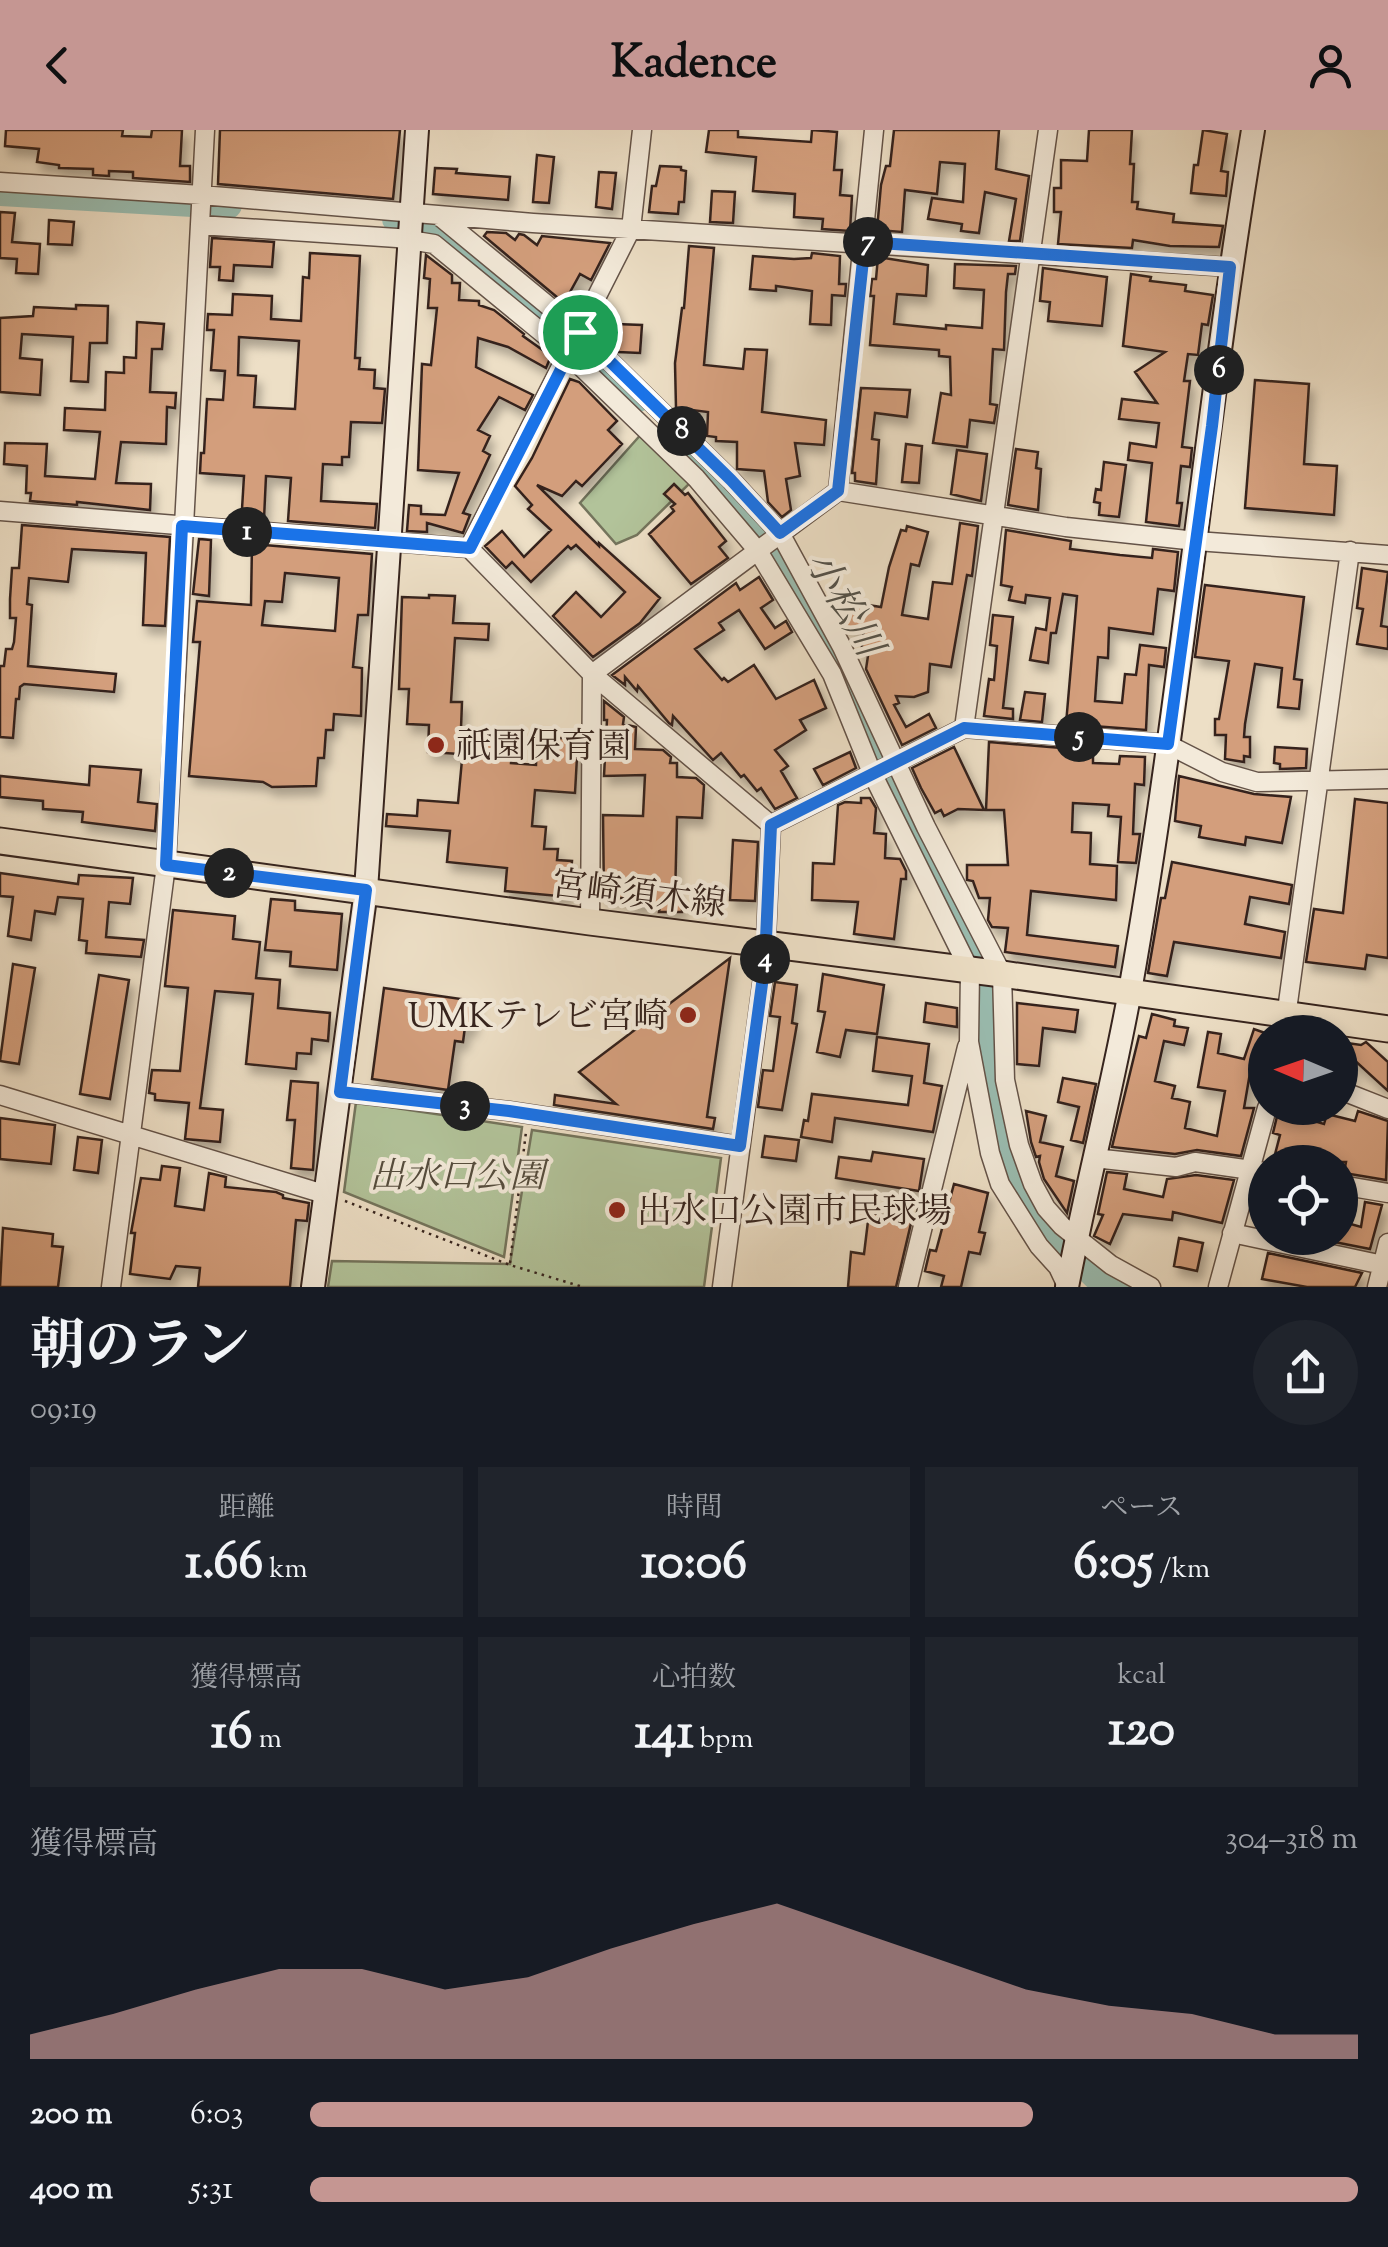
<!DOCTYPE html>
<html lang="ja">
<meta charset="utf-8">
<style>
:root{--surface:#171b24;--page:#20242c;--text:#f1f3f6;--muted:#9ea1a6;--accent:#c59692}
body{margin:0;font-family:"Sorts Mill Goudy","Noto Serif JP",serif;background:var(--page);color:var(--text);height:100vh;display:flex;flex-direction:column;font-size:38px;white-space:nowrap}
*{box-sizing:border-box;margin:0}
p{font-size:32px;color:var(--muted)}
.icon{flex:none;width:55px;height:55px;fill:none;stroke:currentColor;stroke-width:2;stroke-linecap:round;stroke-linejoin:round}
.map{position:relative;height:1157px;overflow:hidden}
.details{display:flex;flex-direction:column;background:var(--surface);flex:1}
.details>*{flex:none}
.needle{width:65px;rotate:272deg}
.buttons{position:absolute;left:1248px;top:885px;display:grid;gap:20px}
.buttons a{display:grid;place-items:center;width:110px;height:110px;border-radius:50%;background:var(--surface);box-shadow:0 5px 15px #0003;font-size:50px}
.pin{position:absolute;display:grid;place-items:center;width:85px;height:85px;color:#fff;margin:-42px;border:5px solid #fff;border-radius:50%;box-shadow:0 2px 10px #0007}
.km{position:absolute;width:50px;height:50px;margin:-25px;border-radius:50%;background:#222;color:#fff;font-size:28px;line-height:50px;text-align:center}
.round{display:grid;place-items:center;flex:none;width:105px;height:105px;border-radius:52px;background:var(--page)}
.headline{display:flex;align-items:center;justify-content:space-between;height:170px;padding:0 30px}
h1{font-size:55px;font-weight:700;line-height:75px}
.figures{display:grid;grid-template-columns:repeat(3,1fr);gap:15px;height:170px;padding:10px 30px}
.figures div{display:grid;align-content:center;border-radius:0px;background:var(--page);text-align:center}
.figures b{font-size:50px;font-weight:700}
.figures small{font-size:28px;font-weight:400}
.figures p{font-size:28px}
.chart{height:280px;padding:20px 30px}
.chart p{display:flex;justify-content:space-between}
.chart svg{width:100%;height:180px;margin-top:10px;fill:var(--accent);opacity:.7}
ul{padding:0 30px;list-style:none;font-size:32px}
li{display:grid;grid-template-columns:160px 120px 1fr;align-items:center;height:75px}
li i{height:25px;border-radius:12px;background:var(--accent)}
header{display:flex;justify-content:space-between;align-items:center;height:130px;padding:0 30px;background:var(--accent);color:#111;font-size:45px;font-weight:700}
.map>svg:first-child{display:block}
.green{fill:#b2c39a;stroke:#74745c;stroke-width:2.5}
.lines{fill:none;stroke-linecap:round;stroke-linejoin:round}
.river{stroke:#9abdb1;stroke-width:28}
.building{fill:#d39e7b;stroke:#36241e;stroke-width:2.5;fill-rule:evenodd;filter:url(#shadow)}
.street-casing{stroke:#645348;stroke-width:21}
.secondary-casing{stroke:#36241e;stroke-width:26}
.primary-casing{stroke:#36241e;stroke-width:29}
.path{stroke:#36241e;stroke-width:2.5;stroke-dasharray:2.5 5;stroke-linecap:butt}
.street{stroke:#f3eada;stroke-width:18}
.secondary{stroke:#f3eada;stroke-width:22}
.primary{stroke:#eddfc6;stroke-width:25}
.route-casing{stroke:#fff;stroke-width:20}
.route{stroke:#1a73e8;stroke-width:12}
.poi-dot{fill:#8f2418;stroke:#f3eada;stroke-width:4}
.labels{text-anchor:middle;stroke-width:8;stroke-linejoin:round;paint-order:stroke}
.poi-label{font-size:35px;fill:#36241e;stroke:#f3eada;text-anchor:start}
.street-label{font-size:35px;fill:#36241e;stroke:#f3eada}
.park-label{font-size:35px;font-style:italic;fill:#554c3d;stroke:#f3eada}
.water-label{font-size:38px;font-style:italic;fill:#54524a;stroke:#f3eada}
</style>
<header><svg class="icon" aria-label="back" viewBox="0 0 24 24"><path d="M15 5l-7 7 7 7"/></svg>Kadence<svg class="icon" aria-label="person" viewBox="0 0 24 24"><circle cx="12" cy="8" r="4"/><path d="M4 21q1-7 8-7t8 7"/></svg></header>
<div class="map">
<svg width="1388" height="1157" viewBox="0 0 1388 1157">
<defs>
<filter id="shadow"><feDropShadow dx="4.5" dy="8" stdDeviation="5" flood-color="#0004"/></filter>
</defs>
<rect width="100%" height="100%" fill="#eddfc6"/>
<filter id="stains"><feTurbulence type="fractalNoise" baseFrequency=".002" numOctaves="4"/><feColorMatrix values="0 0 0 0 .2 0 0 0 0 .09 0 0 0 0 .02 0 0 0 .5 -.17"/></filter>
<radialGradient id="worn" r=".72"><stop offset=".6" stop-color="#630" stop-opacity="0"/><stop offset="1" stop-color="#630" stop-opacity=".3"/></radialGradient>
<path class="green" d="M644 301 693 350 637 405 616 414 580 373Z
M356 972 522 997 504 1127 344 1062Z
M532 1000 721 1028 704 1157H328L332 1131 510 1134Z"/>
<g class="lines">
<path class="river" d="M0 62 228 75
M396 89 428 92 457 122 638 268
M682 313 746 379 837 525 887 646 974 818 989 887 998 1002 1013 1046 1059 1110 1097 1147 1115 1157"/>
</g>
<path class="building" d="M6 0H123L122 6 151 7 152 0H182L180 36H190V52L133 48V42L109 41V46L93 45V39L59 38V35L37 32 39 19 5 16Z
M220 0H400L393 69 218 54Z
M709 0H738V7L811 12 812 0 837 2 834 40H842L840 65 852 66 850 101 822 99 823 89 794 87 795 64 753 61 756 27 706 22Z
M894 0H999L996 39 1029 46 1020 111H1009L1016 69 985 62 979 103 961 101 962 94 928 89 932 68 963 72 965 34 940 32 937 64 905 60 902 102 877 100 881 55 886 36H890Z
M1089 0H1132L1130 34H1134L1132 72H1138L1137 79 1174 84 1173 92 1223 96 1219 117 1170 116 1133 110 1132 118 1058 114 1061 82H1054V58H1061V30L1087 31Z
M1203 0 1227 4 1221 41 1228 42 1226 66 1191 63 1194 35H1198Z
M537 25 554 27 549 73 533 72Z
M660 36 681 37V40L686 41 684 72H679L678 84 649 82 652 56H656Z
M435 38 457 39 456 43 510 47 508 70 433 64Z
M599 42 616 43 612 79 596 77Z
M712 61 735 62 733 93 710 92Z
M0 82 15 83 12 112 40 114 38 144 16 143 17 129 0 128Z
M49 90 74 92 72 115 48 114Z
M487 102 506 103 515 110 519 104 524 105 537 115 542 106 610 113 591 150 580 144 564 173 484 106Z
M212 108 274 112 272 137 234 135 233 151 219 150 220 137H210Z
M689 116 714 118 704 235 743 239 745 219 767 220 762 282 826 290 824 315 795 313 800 346 786 349 791 380 782 387 768 372 764 341 737 339V312L716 311V307L707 306 708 282 676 278 675 233 682 178H684Z
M310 123 360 126 355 228H360L359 239 375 240 374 258 385 259 382 293 351 292 349 327H342V335L323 334 321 371 377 374 375 398 288 391 291 348 266 346 264 389 246 388 247 379H242L244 346 200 343 201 323H204L207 269 223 270 225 241 211 240 214 200H207L208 184 232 185 233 164 272 166 271 189 301 191 303 147 309 148ZM239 207 299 211 295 279 254 277 256 246 238 245Z
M812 123 840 126 839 154H846L845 166 832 165 831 195 810 194 812 161 776 156V161L750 159 753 126 794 129 811 128Z
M426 125 452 145V153H460L459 170 479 171V175L494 180 524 204 523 206 551 226 546 238 508 217 478 208 476 237 533 265 525 280 499 267 478 300 490 306 483 321 490 325 463 383 470 385 463 403 427 393V402L407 401 409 375 421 376V384L445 385 459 343 418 340 422 234 431 235 437 178H428L430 149 424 148Z
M878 127 928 135 926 166 897 164 894 194 946 199V195L982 198 984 160 954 158 955 134 1016 136 1015 144H1008L1006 162 1004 220 993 219 990 274 997 275 994 293 970 290 967 317 933 313 941 263 951 265 950 227 939 226V220L870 215 874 166H870L872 149H876Z
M1043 138 1107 147 1102 196 1048 191 1050 172 1040 171Z
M1131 144 1151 147 1150 151 1186 155 1185 161 1213 165 1208 195 1202 194 1198 225 1188 224 1184 251H1190L1182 317 1192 318 1190 337 1181 336 1177 373H1182L1179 396 1146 392 1152 333 1128 330 1130 313 1156 317 1159 293 1119 289 1122 269 1157 273 1135 242 1165 222 1123 216Z
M76 175 108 176 107 213H90L88 252 71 251 73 207 22 204 20 228 42 230 40 265 0 262V188L33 186 34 177 76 179Z
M137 192 164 194 162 219H152L150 262 176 263 175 278 167 277 166 314 121 312 116 353 151 354 150 380 77 372V375L30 371 31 363H26L27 336 4 334 5 313 47 314 45 346 95 349 100 302 64 300 65 278 105 280 106 242 124 243V227L136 228Z
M616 194 642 195 640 223 618 222Z
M570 249 579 252 617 291 608 300 622 314 582 356 576 351 562 366 537 355 599 416V413L660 468 640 493 593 527 553 486 576 462 601 487 625 462 576 415 571 419 568 416 531 452 512 432 506 438 485 416 502 401 524 427 551 400 528 379 532 375 515 356 532 328Z
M1255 250 1309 254 1304 334 1337 336 1334 385 1245 378Z
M861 258 910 260 907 287 875 283 872 309 879 310 876 354 855 351V343H852Z
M906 314 922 316 919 353 902 352Z
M1016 319 1038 322 1036 338 1041 339 1038 380 1008 375Z
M957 320 987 324 981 371 951 364Z
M1104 332 1126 335 1119 387 1099 385 1100 373 1094 372 1096 359 1101 360Z
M674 354 685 365 688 363 726 411 719 417 728 428 691 454 649 404 674 381 671 377 675 374 664 364Z
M960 393 978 396 972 446 967 445 951 537 930 534 928 562 914 567 896 566 899 573 894 575 906 597 929 584 936 598 902 615 866 539 868 526 861 524 864 500 845 497 840 486 842 471 881 477 889 437 901 400 906 401 907 396 928 402 919 436 911 434 902 485 928 489 933 452 952 454Z
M22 395 170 407 165 496 143 495 146 423 72 419 68 452 29 448 27 474 32 475 28 536 116 544 114 562 24 554 20 557 19 569H16L13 608 0 607V536H4L6 519H12L14 512 16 488H10V469L12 438H19Z
M1006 400 1071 411 1070 419 1120 425 1152 428 1153 419 1178 422 1174 461 1158 459 1153 504 1109 498 1108 528 1098 527 1095 571 1122 573 1125 544 1136 545 1140 515 1166 518 1164 537 1149 535 1146 600 1066 594 1077 466 1063 464 1056 503H1051L1048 533 1030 530 1036 498 1046 500 1050 468 1026 465 1025 473 1009 470 1012 457 1001 455Z
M199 409 211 410 209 466 193 464Z
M252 414 372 424 368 485H358L353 537 362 538 361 586 334 584 333 600H326L324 628H318L316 656 272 657 263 652 189 646 200 512H193L197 471 251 475ZM285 443 339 448 335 501 262 495 265 471 282 472Z
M1362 438 1388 442 1381 496 1388 497V519L1357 514 1363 479 1357 478Z
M759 447 773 470 761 478 775 498 786 491 792 502 765 519 739 480 719 493 724 500 695 519 722 550 724 548 728 552 754 535 776 569 814 550 826 578 800 590 806 600 775 620 788 636 781 641 797 668 775 679 761 658 757 661 744 645 741 647 721 623 713 630 673 586 672 595 669 593 638 556 637 561 625 547V555L612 545 736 453 740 460Z
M1205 455 1304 467 1294 549 1302 550 1299 579 1278 577 1282 538 1255 534 1245 594 1244 607H1250V627L1244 626V632L1225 629 1226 605H1215V589H1219L1229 531 1195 527Z
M429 465 455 466 453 493 489 494 488 510 455 508 451 572H462L460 624 428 622 429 595 407 594 409 559H399L402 467 429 468Z
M993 485 1013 487 1003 578 1013 579V589L984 586 989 549 994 550 997 516 990 515Z
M1025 562 1045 564 1042 592 1020 590Z
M604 571 624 587 623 594 636 597 635 619 663 620 671 627 670 633H677V647L696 648 704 655 702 688 677 687 675 769H682V782H659L660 776H628V768H604L603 685 643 686 645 645 604 646 607 590H604Z
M487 605 513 607 511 633 536 635 537 607 578 609 575 663 535 660 532 696 546 697 544 719H558L557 730 572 731 569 767 505 761 507 738 447 732 450 701 386 696 387 684 417 686 418 670 458 673 463 619 485 621Z
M989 612 1074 619V624L1093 625V633L1119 634 1120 626 1145 627 1144 655 1135 654 1133 704H1140L1136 733 1118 732 1121 687 1108 686 1109 675 1073 673 1072 702 1091 703 1090 734 1117 736 1116 770 1031 761 1027 805 1118 816 1115 837 1005 822 1008 798 992 797 988 790 990 768H979L973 751 967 750V735H1008L1004 680H986Z
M954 617 984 680 958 679 944 686 941 680 935 683 921 658 912 638Z
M1275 617 1307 619 1306 638 1280 639V634L1274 633Z
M850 622 856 638 823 655 814 639Z
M90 636 141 640 138 672 157 674 155 701 82 692 83 682 43 679V671L0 667V646L89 655Z
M1179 646 1254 664 1291 667 1282 713 1246 707 1245 715 1199 707 1201 696 1175 691Z
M861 668H870L876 678 874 703 886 704 885 728 900 729 906 741V749H901L894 809 854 804 858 772 812 770 813 733 834 734 838 675 845 672 861 673Z
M1355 669 1388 673V828L1367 825 1365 839 1306 832 1314 779 1343 783Z
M733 710 758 712 755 771 730 770Z
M1172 732 1292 755 1289 774 1250 767 1245 794 1285 802 1281 828 1174 812 1167 846 1148 843 1161 768H1165Z
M0 743 78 754 79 745 133 748 130 774 109 772 106 807 144 810 141 827 86 823 87 811 79 810 83 769 58 767 55 784 35 781 31 810 8 806 13 767 0 766Z
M271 769 295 771V780L342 784 337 840 290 836 291 822 265 820Z
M173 780 235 786 233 809 260 812 256 848 280 850 278 878 330 883 328 911 312 909 311 924 297 923 296 939 246 934 253 864 215 861 200 978 223 980 220 1012 185 1009 189 973 155 970V964L149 963 152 940 180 941 188 858 165 856Z
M730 828 707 987 715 988 713 999 554 975 555 965 616 974 579 942Z
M13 834 35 838 19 934 0 931Z
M823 844 884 855 877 904 846 900 840 927 817 922 825 882 818 881Z
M99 845 129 850 110 969 80 964Z
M775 852 797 855 792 893 797 894 782 980 758 977 763 940 773 941 780 887 770 886Z
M384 858 475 871 472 898 465 897 463 912 455 911 448 960 372 949Z
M926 873 957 878V897L924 892Z
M1017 873 1078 880 1075 902 1043 898 1039 936 1017 934Z
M1152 884 1175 890 1174 896 1188 898 1184 915 1164 911 1155 951 1175 956 1172 968 1190 972 1185 998 1217 1006 1225 961 1198 957 1208 902 1221 904 1218 923 1244 929 1254 899 1265 903V940L1251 937 1244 978H1254L1241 1026 1197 1020 1175 1024 1112 1017 1139 906 1146 908Z
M877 907 929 914 924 953 942 956 933 1002 835 988 832 1012 801 1007 804 990 808 991 812 964 908 975 912 946 873 941Z
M1340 912 1361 915 1366 912 1388 932V961L1340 917Z
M1063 948 1096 954 1083 1013 1071 1010 1079 977 1058 972Z
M291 951 318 953 313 1040 291 1038 295 990H287Z
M1279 978H1298L1296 986 1324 994 1327 984 1355 991 1358 981 1388 991 1386 1050 1344 1043 1346 1032H1273L1280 1005 1273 1003Z
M1026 981 1046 986 1040 1012 1063 1017 1056 1046 1074 1051 1067 1083 1044 1049 1039 1032 1040 1026 1036 1027 1031 1012Z
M0 988 55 995 51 1034 0 1029Z
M765 1006 799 1010 796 1031 762 1027Z
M78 1007 102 1010 98 1043 74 1040Z
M873 1022 924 1029 919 1061 836 1048 839 1027 871 1031Z
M162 1036 180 1038 175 1076 204 1080 209 1043 226 1047 225 1057 276 1062 283 1065V1068L309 1073 307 1091 296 1090 290 1157H198L200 1138 176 1136 170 1149 130 1144 135 1103H131L141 1048 160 1050Z
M1107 1042 1127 1044 1124 1059 1163 1067 1167 1049 1196 1045 1234 1050 1222 1093 1173 1082 1172 1090 1123 1084 1110 1114 1094 1106 1103 1085 1098 1084Z
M954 1054 988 1063 979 1102 985 1103 980 1124 969 1122 961 1157H941L944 1146 925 1141 930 1120 936 1121Z
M1365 1072 1382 1075 1370 1119 1314 1108H1340V1091L1361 1097Z
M869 1083 912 1089 896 1157H848L851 1122 864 1124Z
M3 1098 53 1104 52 1116 63 1117 58 1157H0Z
M1179 1108 1203 1113 1197 1141 1174 1136Z
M1268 1123 1362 1143 1355 1157H1307L1262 1149Z"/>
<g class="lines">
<defs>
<path id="street" d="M0 52 201 65 533 93 1230 137
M438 85 580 202 731 350 780 403 842 517 926 697 1002 844 1005 950 1019 1015 1033 1054 1046 1078 1062 1096 1111 1135 1151 1157
M200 95 397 108 434 114 568 224 696 348 758 421 832 544 872 643 970 841 969 912 990 1023 1000 1054 1039 1116 1058 1137 1067 1156
M838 361 874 0
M0 381 469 418 592 544 771 695
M469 418 631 99 642 0
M592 544 838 361 1066 397 1196 411 1388 425
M964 598 1048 0
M771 695 964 598 1167 614 1222 642 1257 652 1388 649
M590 792 592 544
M1284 902 1350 421
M1340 960 1388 979
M340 962 509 981 740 1016
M0 965 324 1064
M1094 1028 1176 1037 1195 1032 1265 1042
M1340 1055 1388 1063
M1232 1103 1383 1135
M111 1157 166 735 205 0
M722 1157 765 832 771 695
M908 1157 967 917
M1218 1157 1267 978
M1377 1157 1388 1113"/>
<path id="secondary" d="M313 1157 366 760 417 0
M1067 1157C1086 1058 1112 960 1130 861 1181 575 1205 286 1253 0"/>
<path id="primary" d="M0 711 590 792 1002 844 1388 899"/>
</defs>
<use href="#street" class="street-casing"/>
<use href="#secondary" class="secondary-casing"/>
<use href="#primary" class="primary-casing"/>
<path class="path" d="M345 1071 510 1135 583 1157
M510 1133 526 1002"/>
<use href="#street" class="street"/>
<use href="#secondary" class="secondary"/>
<use href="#primary" class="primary"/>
</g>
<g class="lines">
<defs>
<path id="route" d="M865 112 1230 137 1212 296 1168 614 964 598 771 695 765 832 740 1016 509 981 340 962 366 760 166 735 182 396 470 418 580 202 731 350 780 403 838 361Z"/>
</defs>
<use href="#route" class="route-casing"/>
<use href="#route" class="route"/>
</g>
<g class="poi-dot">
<circle cx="436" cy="615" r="10"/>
<circle cx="688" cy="885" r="10"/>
<circle cx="617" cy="1080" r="10"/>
</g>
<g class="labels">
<g class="poi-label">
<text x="456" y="627">祇園保育園</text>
<text x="668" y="897" text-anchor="end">UMKテレビ宮崎</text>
<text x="637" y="1092">出水口公園市民球場</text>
</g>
<g class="street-label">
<text transform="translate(639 763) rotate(7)" y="12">宮崎須木線</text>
</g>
<g class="park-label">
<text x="457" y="1057">出水口公園</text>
</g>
<g class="water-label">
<text transform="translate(845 473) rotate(60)" y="13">小松川</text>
</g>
</g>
<rect width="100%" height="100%" filter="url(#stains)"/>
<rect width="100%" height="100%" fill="url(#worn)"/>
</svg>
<div class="buttons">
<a><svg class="needle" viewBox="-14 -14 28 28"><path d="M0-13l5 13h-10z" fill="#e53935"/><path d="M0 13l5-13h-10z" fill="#9ea1a6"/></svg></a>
<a><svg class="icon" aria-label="locate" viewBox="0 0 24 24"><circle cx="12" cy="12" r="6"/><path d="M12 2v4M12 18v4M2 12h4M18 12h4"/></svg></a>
</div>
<div class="pin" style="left:580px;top:202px;background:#1e9e55"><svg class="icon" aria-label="arrive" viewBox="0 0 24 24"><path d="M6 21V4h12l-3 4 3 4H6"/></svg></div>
<b class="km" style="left:247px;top:402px">1</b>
<b class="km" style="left:229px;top:743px">2</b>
<b class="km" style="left:465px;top:976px">3</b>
<b class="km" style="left:765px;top:829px">4</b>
<b class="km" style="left:1079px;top:607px">5</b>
<b class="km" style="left:1219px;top:240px">6</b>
<b class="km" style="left:868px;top:112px">7</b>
<b class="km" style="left:682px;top:301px">8</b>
</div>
<section class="details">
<div class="headline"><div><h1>朝のラン</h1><p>09:19</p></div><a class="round"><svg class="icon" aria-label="share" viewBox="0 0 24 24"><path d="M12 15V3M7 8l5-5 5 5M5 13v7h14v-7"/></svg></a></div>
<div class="figures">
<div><p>距離</p><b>1.66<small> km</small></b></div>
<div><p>時間</p><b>10:06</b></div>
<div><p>ペース</p><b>6:05<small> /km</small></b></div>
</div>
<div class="figures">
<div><p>獲得標高</p><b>16<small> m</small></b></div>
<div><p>心拍数</p><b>141<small> bpm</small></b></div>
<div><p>kcal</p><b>120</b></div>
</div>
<div class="chart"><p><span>獲得標高</span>304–318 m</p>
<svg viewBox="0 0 160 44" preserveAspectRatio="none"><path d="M0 44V38L10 33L20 27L30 22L40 22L50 27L60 24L70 17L80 11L90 6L100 13L110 20L120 27L130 31L140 33L150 38L160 38V44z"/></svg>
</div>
<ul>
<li><b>200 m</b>6:03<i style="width:69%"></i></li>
<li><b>400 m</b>5:31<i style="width:100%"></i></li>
</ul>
</section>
